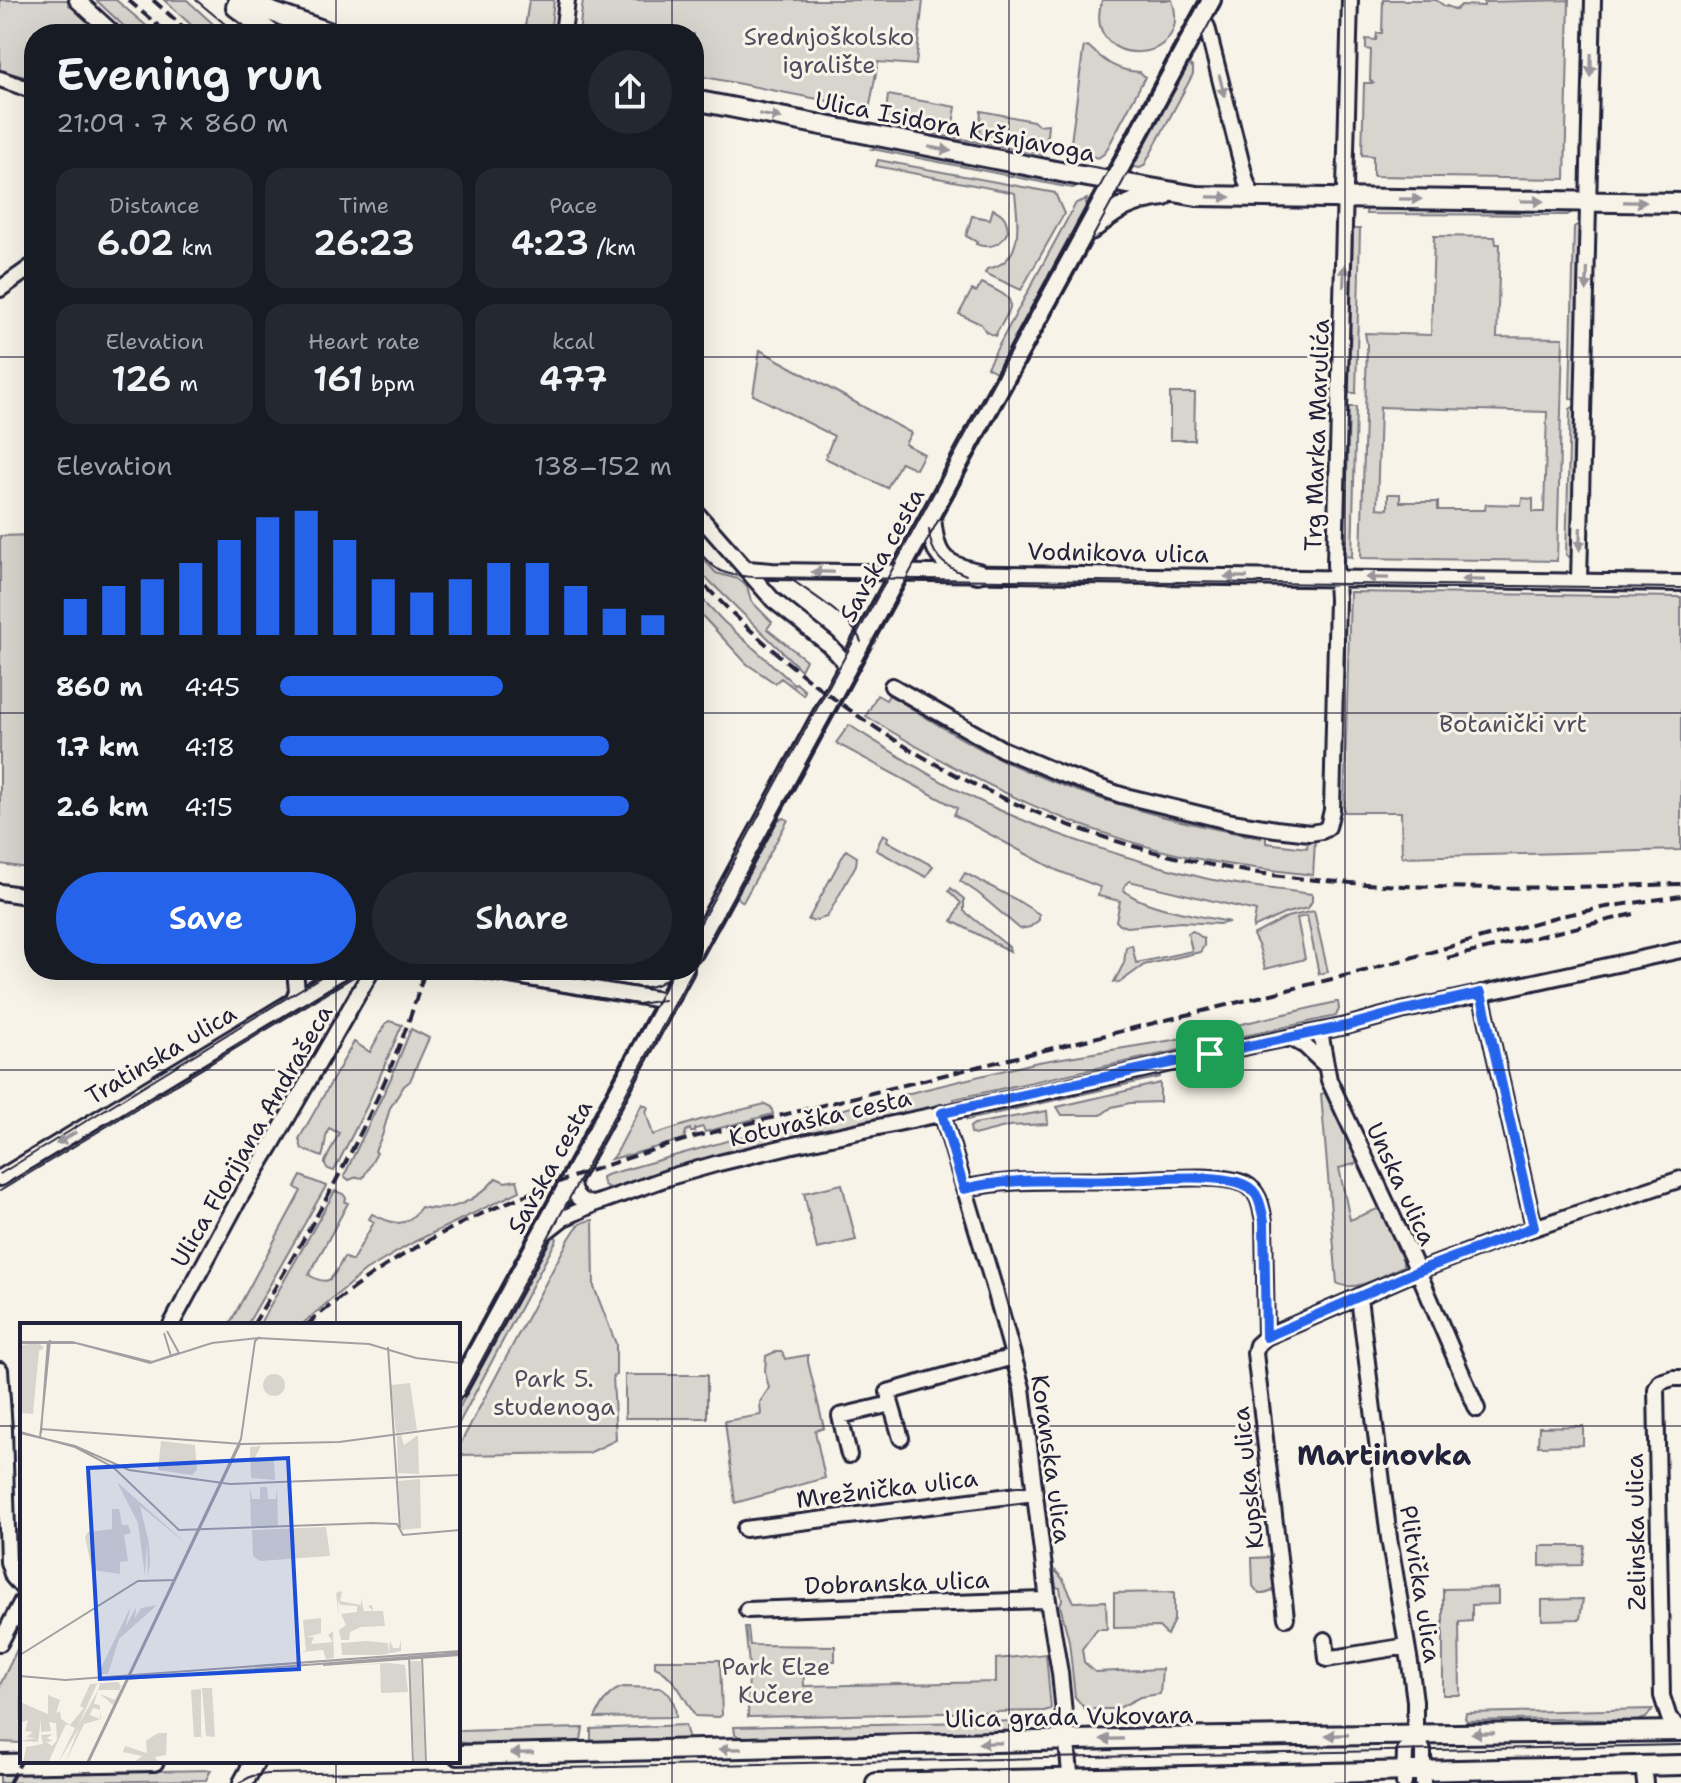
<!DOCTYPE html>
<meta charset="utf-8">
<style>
:root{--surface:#171b24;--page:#242831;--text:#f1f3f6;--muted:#9ea1a6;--accent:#2563eb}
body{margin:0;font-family:"Shantell Sans",sans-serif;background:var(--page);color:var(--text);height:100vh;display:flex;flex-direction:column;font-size:30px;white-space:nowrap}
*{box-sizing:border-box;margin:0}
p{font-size:26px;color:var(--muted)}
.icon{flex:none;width:44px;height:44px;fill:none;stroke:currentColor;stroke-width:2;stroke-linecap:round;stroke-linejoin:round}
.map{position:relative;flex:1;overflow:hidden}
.sheet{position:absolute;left:24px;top:24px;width:680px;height:956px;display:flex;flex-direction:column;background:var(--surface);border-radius:32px;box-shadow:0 8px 32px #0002}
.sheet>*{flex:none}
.pin{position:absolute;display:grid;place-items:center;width:68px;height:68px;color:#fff;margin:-34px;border-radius:16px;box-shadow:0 4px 12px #0006}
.round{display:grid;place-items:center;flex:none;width:84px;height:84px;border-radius:42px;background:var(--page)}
.head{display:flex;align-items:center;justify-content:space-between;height:136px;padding:0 32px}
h1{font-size:44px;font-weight:600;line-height:60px}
.metrics{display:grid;grid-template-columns:repeat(3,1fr);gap:12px;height:136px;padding:8px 32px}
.metrics div{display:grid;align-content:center;border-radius:20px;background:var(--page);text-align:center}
.metrics b{font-size:34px;font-weight:600}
.metrics small{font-size:22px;font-weight:400}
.metrics p{font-size:22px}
.chart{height:224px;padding:16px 32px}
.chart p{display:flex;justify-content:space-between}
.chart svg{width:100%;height:144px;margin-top:8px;stroke:var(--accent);stroke-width:6}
.cta{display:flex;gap:16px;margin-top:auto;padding:16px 32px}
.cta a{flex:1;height:92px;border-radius:48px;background:var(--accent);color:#fff;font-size:32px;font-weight:600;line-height:92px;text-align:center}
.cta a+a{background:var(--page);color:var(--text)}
ul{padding:0 32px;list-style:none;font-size:26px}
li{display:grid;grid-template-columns:128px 96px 1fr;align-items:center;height:60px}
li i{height:20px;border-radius:10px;background:var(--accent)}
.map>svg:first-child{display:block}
.green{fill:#d8d5cf;stroke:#7d7c85;stroke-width:2;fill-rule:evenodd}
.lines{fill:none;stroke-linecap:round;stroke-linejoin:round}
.minor-casing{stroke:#22223b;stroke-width:20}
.major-casing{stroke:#22223b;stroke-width:24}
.minor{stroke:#f7f3e8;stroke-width:14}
.major{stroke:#f7f3e8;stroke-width:18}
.tram{stroke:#22223b;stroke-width:2}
.rail{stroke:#22223b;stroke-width:4;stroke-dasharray:12 6;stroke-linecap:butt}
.oneway{fill:#97959a}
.route-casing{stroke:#fff;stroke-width:16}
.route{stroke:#2563eb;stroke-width:10}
.grid{fill:none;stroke:#22223b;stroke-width:2;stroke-opacity:0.55}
.labels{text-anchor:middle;stroke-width:6;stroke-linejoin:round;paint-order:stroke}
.park-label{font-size:24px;fill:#504f60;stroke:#f7f3e8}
.street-label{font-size:24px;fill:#22223b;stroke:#f7f3e8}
.quarter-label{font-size:28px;font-weight:bold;fill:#22223b;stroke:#f7f3e8}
.inset-road{fill:none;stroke:#a29fa3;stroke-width:2}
.view{fill:#1d4ed8;fill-opacity:0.15;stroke:#1d4ed8;stroke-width:4}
.inset-edge{fill:none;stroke:#22223b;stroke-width:4}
</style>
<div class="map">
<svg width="1681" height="1783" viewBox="0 0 1681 1783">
<rect width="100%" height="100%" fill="#f7f3e8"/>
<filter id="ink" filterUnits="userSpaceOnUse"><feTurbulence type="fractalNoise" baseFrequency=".0125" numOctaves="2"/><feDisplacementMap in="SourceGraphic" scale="16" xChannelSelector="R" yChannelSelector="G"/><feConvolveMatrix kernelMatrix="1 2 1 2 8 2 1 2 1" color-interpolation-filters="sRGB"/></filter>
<g filter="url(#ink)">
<path class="green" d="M0 0H71L110 34H34V79L0 71Z
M96 0H116L156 34H135L131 29 129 31Z
M164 0H187L224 34H201Z
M529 0H554L550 34H524Z
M583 0H923L916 65 878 62 870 105 864 108 694 75V34H579Z
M1102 0H1172C1195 69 1080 70 1102 0Z
M1383 0H1436L1446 7 1447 6 1456 10 1461 5 1484 6V2L1569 0 1565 179 1373 176V156L1362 155 1364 83H1373L1370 80 1371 50 1366 49V39L1376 40 1377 33H1382Z
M1088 46C1105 62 1117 71 1140 72L1145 77 1105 153 1098 158 1070 150 1083 51 1084 47Z
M1189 64 1193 68V74L1144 166 1140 168 1133 167Z
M888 95 956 107 952 129 888 117 886 113Z
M981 111 1033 121 1038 125 1048 124 1046 147 979 134Z
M883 124 1042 154 1043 160 883 128Z
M880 146 1074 183 1078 186 1073 188 1061 186 872 149Z
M878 160 1055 193 1064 214 1021 290 985 273 987 269C1025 262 1018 222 1015 193L876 166Z
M1087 199 1085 208 996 372 987 367 1076 203Z
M1367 207 1572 209 1571 213 1567 215 1366 214Z
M993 209C1004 214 1007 219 1008 231 1002 244 990 250 976 244L977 242 966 236 972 216 990 219Z
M1579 224 1582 226 1577 396 1574 400 1570 398 1574 227Z
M1353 229H1360L1356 393H1349Z
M1434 236 1495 237 1496 244H1500L1497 337 1563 338 1557 561 1361 558 1367 344 1365 333 1431 335ZM1380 407 1547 412 1544 512H1533V499L1522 498 1521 505 1486 504 1485 510H1438V502H1400V494H1388V509L1377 508Z
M982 283C1020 302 1015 300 995 336L986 332 981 324 959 314 972 290 976 292Z
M760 350 911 433 905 444 924 454 916 469 901 462 887 488 825 458 834 436 753 395Z
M1170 393H1195L1194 440H1170Z
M1575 406 1578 409 1574 555 1569 557 1566 555 1570 409Z
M1349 407H1356L1352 557 1345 556Z
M34 535V869L0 864V536Z
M694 548 716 573 738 579 747 586 751 601 772 622 767 629 806 660 801 670 694 566Z
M694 590 723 621 794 684 796 683 805 691 803 695 781 678 775 683 747 664 694 607Z
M1350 592 1681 597V850L1402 857 1401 812H1344Z
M877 695 886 700 889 695C930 719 970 746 1013 765 1092 801 1176 822 1261 838L1262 834 1266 837V843L1307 848 1308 840 1315 841 1313 875C1279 870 1243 868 1209 861 1086 838 972 782 866 716Z
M849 725C894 753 938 782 986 804 1055 836 1130 860 1204 878 1239 886 1277 889 1312 894V901L1308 908 1286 913 1253 928 1256 911 1129 881 1125 885 1124 890C1141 908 1203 916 1229 922L1219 924 1181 922 1127 927 1120 925 1116 921 1120 901 1098 896 1100 887 1056 870 954 815 957 808 836 743Z
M784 818 788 820 743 902 738 898V894L778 820Z
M883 834 888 837 887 841 933 866 926 877 876 850Z
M846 850 857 857 856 865 827 917 813 921 808 920Z
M965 873 1015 899 1039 914V920L1030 927 1020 929 978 893 960 881Z
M951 888 964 899V911L1009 947 1010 951 952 921 961 903 949 891Z
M1314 911 1328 972 1319 974 1307 916 1297 918 1305 959 1265 969 1259 947 1253 935 1287 917Z
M1193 931 1204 939V946L1200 952 1144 965 1119 983 1114 982 1124 963 1126 947 1132 945 1136 963 1192 951 1188 933Z
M1336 1002H1338L1339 1009 1336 1016 954 1099V1105L617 1189C608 1188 602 1187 602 1177L606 1175 823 1114 1038 1062 1173 1040Z
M389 1021 402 1025 367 1106 334 1171 328 1169 325 1165V1162L339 1133 329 1128C324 1137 326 1147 322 1157L302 1149 299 1139 354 1042 370 1052 385 1024Z
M411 1029 429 1038 410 1081 404 1086 390 1108 382 1136 375 1151 377 1153 363 1178 357 1177 349 1180 344 1176 391 1078Z
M1160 1073V1077L967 1120 964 1116Z
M1160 1083V1102L1130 1103 1112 1107 1101 1115H1062L1057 1107Z
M1325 1093 1358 1163 1339 1168 1350 1220 1380 1208 1403 1260V1266C1385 1274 1355 1294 1337 1283L1321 1094Z
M642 1104 648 1107 646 1112 653 1135 700 1120 765 1104 771 1107 773 1114 705 1132 703 1127 695 1129V1132H691L690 1129 686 1131 684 1139 633 1154 611 1159 616 1154Z
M1047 1111 1048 1124 1009 1126 974 1135 971 1133 970 1127 974 1124Z
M301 1176 326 1186 247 1325H229L301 1191 295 1187Z
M496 1178 505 1182 517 1180 520 1191 414 1242 365 1271 301 1325H259L335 1191 343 1194 346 1198 345 1202 348 1203 309 1275C332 1289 333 1276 344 1257L352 1261 374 1222 369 1219 372 1214C394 1224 405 1230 421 1207 450 1214 478 1200 496 1178Z
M842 1184 856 1240 817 1249 804 1193Z
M593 1220 594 1287 616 1344V1375L613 1376 616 1440 589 1453 458 1455V1448L569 1239C577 1227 578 1222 593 1220Z
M554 1234 557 1239 458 1425V1410Z
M775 1352H782L785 1359 808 1355V1362L824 1428 815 1431 825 1478 735 1503 725 1421 761 1415 760 1402 769 1388 765 1372 766 1356Z
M625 1375H707V1418H625Z
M1240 1425 1257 1427 1260 1432 1277 1577C1277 1590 1271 1594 1259 1594L1253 1586 1252 1558 1272 1557 1260 1446 1252 1445 1245 1438 1244 1434 1240 1432Z
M1583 1426V1445L1538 1446 1539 1427Z
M1540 1546H1585L1582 1565 1540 1566Z
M1056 1571 1064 1581 1074 1602 1106 1601 1107 1629H1097L1082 1649 1084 1662 1095 1672 1162 1669 1160 1694 1140 1697 1117 1709H1085L1075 1697 1069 1641 1060 1605 1062 1600 1060 1588 1056 1587 1054 1574Z
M1498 1588V1604L1472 1605V1621L1459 1622 1460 1695H1443V1589Z
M1174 1592V1620L1167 1635 1159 1627 1114 1628V1593Z
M1583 1599 1580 1619 1542 1620V1600Z
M745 1627H748L750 1645 835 1646V1661L803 1662 804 1686 996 1682V1659L1046 1654 1051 1709 1044 1711 748 1717 749 1664Z
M22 1639V1743L0 1742V1685Z
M655 1660H720L722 1715 719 1717 695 1716C685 1699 674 1675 655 1667Z
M624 1687 662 1688C672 1694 676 1706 676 1717L595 1718C601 1705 609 1690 624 1687Z
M1653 1709 1646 1718 1637 1721 1562 1719 1467 1721 1465 1718 1466 1713Z
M1019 1721 1027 1724 1028 1733 741 1738 735 1734 734 1727Z
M685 1725 689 1740 591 1742V1729Z
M583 1728 581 1740 578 1743 480 1745 458 1742V1731Z
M211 1770 206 1780 0 1783V1774Z"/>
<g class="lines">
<defs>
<path id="minor" d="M77 0 114 34
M1201 19 1207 27 1246 181 1250 191 1256 197
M563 34 567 0
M0 79 34 91
M0 289 34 265
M694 510 773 600 828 644 843 660 848 669
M747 569 772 571 1681 583
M1579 581 1593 0
M892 686 1002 749 1059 773 1121 795 1232 822 1276 829 1310 833 1322 831 1328 827 1332 810 1337 599 1335 564 1350 0
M0 892 34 897
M479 970 667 1001
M1481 993 1534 1227
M294 999 297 991 295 970
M1320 1032 1329 1080 1418 1271 1477 1409
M1291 1038 1305 1046 1325 1065
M942 1113 995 1290 1022 1388 1048 1601 1060 1673 1071 1783
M0 1178 344 970
M570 1179C574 1194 578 1203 594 1204
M964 1189C1013 1177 1067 1182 1117 1180 1148 1180 1219 1172 1245 1184 1259 1191 1261 1206 1264 1221L1266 1337
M544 1233 562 1219 594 1204 670 1177 719 1163 789 1146 1048 1091 1210 1054 1346 1026 1401 1011 1681 950
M1359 1298 1389 1538 1410 1663 1415 1701V1733L1423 1751V1783
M171 1325 239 1199 271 1146 372 970
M0 1370 4 1430 8 1562 13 1577 22 1587
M1681 1378H1673L1660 1382 1656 1389 1662 1696 1669 1718 1681 1729
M891 1404 901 1438
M849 1455 840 1416 891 1404 888 1392 1013 1357
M745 1529 1034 1493
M747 1610 1042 1600 1048 1601
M1286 1618 1255 1353 1257 1345 1266 1337 1418 1271 1507 1237 1681 1179
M1325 1640 1327 1659 1407 1646
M0 1643 22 1601
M1643 1766 1645 1783
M1404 1783 1405 1751 1415 1733"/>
<path id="major" d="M238 0 334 34
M236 7 272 34
M694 100 1076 175 1197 196 1681 203
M1091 230C1118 208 1130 200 1164 196
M931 516C934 554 939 565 978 573
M694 951 1211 0
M458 1387 684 970
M458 1755 1157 1738 1681 1731
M0 1764 154 1761
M243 1783 255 1761
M876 1783 1681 1765"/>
</defs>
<use href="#minor" class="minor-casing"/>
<use href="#major" class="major-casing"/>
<use href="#minor" class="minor"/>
<use href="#major" class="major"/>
<path class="tram" d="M196 0 237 34
M929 529C930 555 943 566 966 575
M694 546C716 571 719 575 754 577L1681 588
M788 577C808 592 854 619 861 642
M694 935 1201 0
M694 968 1222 0
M431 970 638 1004 664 1000
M534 970 638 987C651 988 660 985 669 976
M0 1174 332 970
M0 1191 365 970
M458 1368 674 970
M458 1404 693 970
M239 1783 252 1776 268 1774 1681 1745"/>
<path class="rail" d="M128 0 168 34
M153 0 191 34
M694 574C846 737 1043 843 1265 874 1402 893 1543 888 1681 884
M1447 958 1634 914
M253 1325C320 1212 389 1097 425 970
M307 1325C423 1224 550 1182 694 1137L1360 972 1556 917 1606 907 1681 896
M9 1783 22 1760"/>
</g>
<defs><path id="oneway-solid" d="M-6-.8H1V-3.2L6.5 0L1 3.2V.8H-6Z" transform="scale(2)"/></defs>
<g class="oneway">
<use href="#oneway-solid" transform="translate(1591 65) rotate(91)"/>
<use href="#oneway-solid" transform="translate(1222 86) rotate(76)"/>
<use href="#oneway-solid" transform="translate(770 116) rotate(11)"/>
<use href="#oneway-solid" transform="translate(940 149) rotate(11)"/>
<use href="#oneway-solid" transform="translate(1219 197) rotate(1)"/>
<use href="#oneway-solid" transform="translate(1410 199) rotate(1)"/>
<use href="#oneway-solid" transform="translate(1532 201) rotate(1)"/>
<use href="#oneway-solid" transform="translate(1635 202) rotate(1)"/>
<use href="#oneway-solid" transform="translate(1344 276) rotate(-88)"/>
<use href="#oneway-solid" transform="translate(1587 280) rotate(92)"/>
<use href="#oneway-solid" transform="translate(1580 539) rotate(92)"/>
<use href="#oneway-solid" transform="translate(823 572) rotate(-179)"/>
<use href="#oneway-solid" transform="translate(1236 577) rotate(-179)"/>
<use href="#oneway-solid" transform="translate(1377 578) rotate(-179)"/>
<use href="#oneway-solid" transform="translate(1473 580) rotate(-179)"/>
<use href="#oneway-solid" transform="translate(66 1138) rotate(149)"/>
<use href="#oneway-solid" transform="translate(1483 1733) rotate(179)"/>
<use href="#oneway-solid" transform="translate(1337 1735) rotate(179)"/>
<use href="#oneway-solid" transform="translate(1112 1739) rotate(179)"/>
<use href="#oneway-solid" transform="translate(990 1743) rotate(179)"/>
<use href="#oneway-solid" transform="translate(730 1749) rotate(179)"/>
<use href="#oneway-solid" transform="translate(522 1753) rotate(179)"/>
</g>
</g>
<g class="lines" filter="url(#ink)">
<defs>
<path id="route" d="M1481 993 1534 1227 1418 1271 1266 1337 1264 1221C1261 1207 1259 1191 1245 1185 1219 1172 1148 1180 1117 1180 1067 1182 1013 1176 964 1189L942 1113 1210 1054 1346 1026 1401 1011Z"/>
</defs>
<use href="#route" class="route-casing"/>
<use href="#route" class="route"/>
</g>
<path class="grid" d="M336 0V34M672 0V34M1009 0V1783M1345 0V1783M0 357H34M694 357H1681M0 713H34M694 713H1681M336 970V1325M672 970V1783M0 1070H1681M0 1426H22M458 1426H1681M336 1761V1783"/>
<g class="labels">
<g class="park-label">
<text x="829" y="45">Srednjoškolsko<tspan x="829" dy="28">igralište</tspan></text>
<text x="1513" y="732">Botanički vrt</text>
<text x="554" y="1387">Park 5.<tspan x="554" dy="28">studenoga</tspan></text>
<text x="776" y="1675">Park Elze<tspan x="776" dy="28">Kučere</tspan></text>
</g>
<g class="street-label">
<text transform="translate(955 127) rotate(11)" y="8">Ulica Isidora Kršnjavoga</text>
<text transform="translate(1317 435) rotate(-88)" y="8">Trg Marka Marulića</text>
<text transform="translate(1118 553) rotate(1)" y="8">Vodnikova ulica</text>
<text transform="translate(882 555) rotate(-61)" y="8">Savska cesta</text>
<text transform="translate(161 1055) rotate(-31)" y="8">Tratinska ulica</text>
<text transform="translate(820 1118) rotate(-13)" y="8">Koturaška cesta</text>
<text transform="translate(252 1136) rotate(-60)" y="8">Ulica Florijana Andrašeca</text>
<text transform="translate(550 1167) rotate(-61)" y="8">Savska cesta</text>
<text transform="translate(1401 1184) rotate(65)" y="8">Unska ulica</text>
<text transform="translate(1051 1459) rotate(82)" y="8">Koranska ulica</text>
<text transform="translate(1248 1478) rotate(-96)" y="8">Kupska ulica</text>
<text transform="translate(887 1489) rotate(-7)" y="8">Mrežnička ulica</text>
<text transform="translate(1636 1532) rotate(-91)" y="8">Zelinska ulica</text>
<text transform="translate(897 1583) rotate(-2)" y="8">Dobranska ulica</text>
<text transform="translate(1420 1584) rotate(81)" y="8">Plitvička ulica</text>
<text transform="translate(1069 1717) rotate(-1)" y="8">Ulica grada Vukovara</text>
</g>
<g class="quarter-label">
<text x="1384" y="1465">Martinovka</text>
</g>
</g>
<g transform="translate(20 1323)">
<rect width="440" height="440" fill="#f7f3e8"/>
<path d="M19 20 24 25 19 28 13 91 0 90V22ZM243 62a11 11 0 1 1 22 0a11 11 0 1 1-22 0ZM390 60 397 107 376 110 371 62ZM381 112 384 122 398 112 399 151 378 150 377 113ZM141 118 175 122 177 147 172 152 138 147ZM241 123 235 134 254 135 255 157 231 155 230 124ZM400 156 401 205 381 207 378 158ZM97 159 168 222 120 183 129 220 130 240 128 254 127 218 125 253 118 200ZM257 162 258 203H231L230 164 232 176H240V164H247L248 176H256ZM92 186H99L102 202H108L111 210 104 212 108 238 100 239V251L72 247 65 214 68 209 92 206ZM306 204 310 233 240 238 233 233 232 207ZM322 268 320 278 341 282V275L344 288H353L348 283 352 282 353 288H363L365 303 341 304 330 309 329 317H321L319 307 326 302 321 291 337 289V283L320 282 318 277 319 295 316 270ZM137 282 99 316 88 351H78L111 283 105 305 116 284 115 295 121 285ZM301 295V310L287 314H294L291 321 313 319 308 312 313 308 314 335 306 336 303 327 282 329 286 327 283 297ZM370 317 373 325H379L381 317V328L361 332H322L321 320 346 318 368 320 369 330ZM390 338H401L405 440H394ZM369 340 385 342 388 369 361 370 360 341 326 342ZM98 359 101 363 95 379 93 382 80 371 95 377 99 367H78L80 361H77L58 403 78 367 74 381 80 382V387L73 385 70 392 80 396V388L81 396 64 401 45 440 59 405 38 440 55 405 46 401 28 440H3L6 424 23 421 21 412 33 411 27 415 33 418 26 419 32 423 37 417 36 400 29 399 31 408 21 409V396L18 419 0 418 15 415 6 414 13 409 5 408 8 397 0 400V379L28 391V372L40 377 36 390 40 388 41 396 50 402 64 385 60 383 70 361ZM182 365H192L195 414 186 413ZM181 366V414H174L171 367ZM138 410H147L146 432 135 434 139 440H113L122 433 103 429 105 423 127 430 126 418Z" fill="#d8d5cf"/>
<path class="inset-road" d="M144 10 151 33M0 19H52L132 39 159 30 147 8M0 20H56L130 40 192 20 238 15 349 21 396 35 440 40M368 24 380 205M21 106 222 121 319 119 440 103M0 109 55 124 93 144 159 207 352 200 377 201 383 212 440 207M0 110 55 123 109 147 210 161 440 152M21 110 28 18M20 115 30 17M0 332 118 258 156 257M402 332 406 440M389 333 393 440M303 342 440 332M0 353 45 357 440 328M107 356 440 330M67 440 221 116 235 18 240 14M68 440 220 121"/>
<path class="view" d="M268 135 279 346 80 356 68 145Z"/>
<rect width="440" height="440" class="inset-edge"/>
</g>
</svg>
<div class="pin" style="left:1210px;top:1054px;background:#1e9e55"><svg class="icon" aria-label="arrive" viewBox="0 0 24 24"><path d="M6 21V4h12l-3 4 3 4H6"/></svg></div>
<section class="sheet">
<div class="head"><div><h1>Evening run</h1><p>21:09 · 7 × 860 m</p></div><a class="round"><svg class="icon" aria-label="share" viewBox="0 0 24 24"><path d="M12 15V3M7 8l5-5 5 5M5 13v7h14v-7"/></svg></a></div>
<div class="metrics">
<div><p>Distance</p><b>6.02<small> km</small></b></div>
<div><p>Time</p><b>26:23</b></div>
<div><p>Pace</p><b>4:23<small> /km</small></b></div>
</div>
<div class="metrics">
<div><p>Elevation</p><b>126<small> m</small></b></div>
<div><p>Heart rate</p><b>161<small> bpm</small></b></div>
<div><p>kcal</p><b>477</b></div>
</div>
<div class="chart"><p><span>Elevation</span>138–152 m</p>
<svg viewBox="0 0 160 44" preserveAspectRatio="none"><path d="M5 44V33M15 44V29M25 44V27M35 44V22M45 44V15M55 44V8M65 44V6M75 44V15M85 44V27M95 44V31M105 44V27M115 44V22M125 44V22M135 44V29M145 44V36M155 44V38"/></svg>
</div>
<ul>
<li><b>860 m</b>4:45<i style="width:57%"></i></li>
<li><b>1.7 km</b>4:18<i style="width:84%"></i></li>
<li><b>2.6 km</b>4:15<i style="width:89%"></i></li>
</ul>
<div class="cta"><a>Save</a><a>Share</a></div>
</section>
</div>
